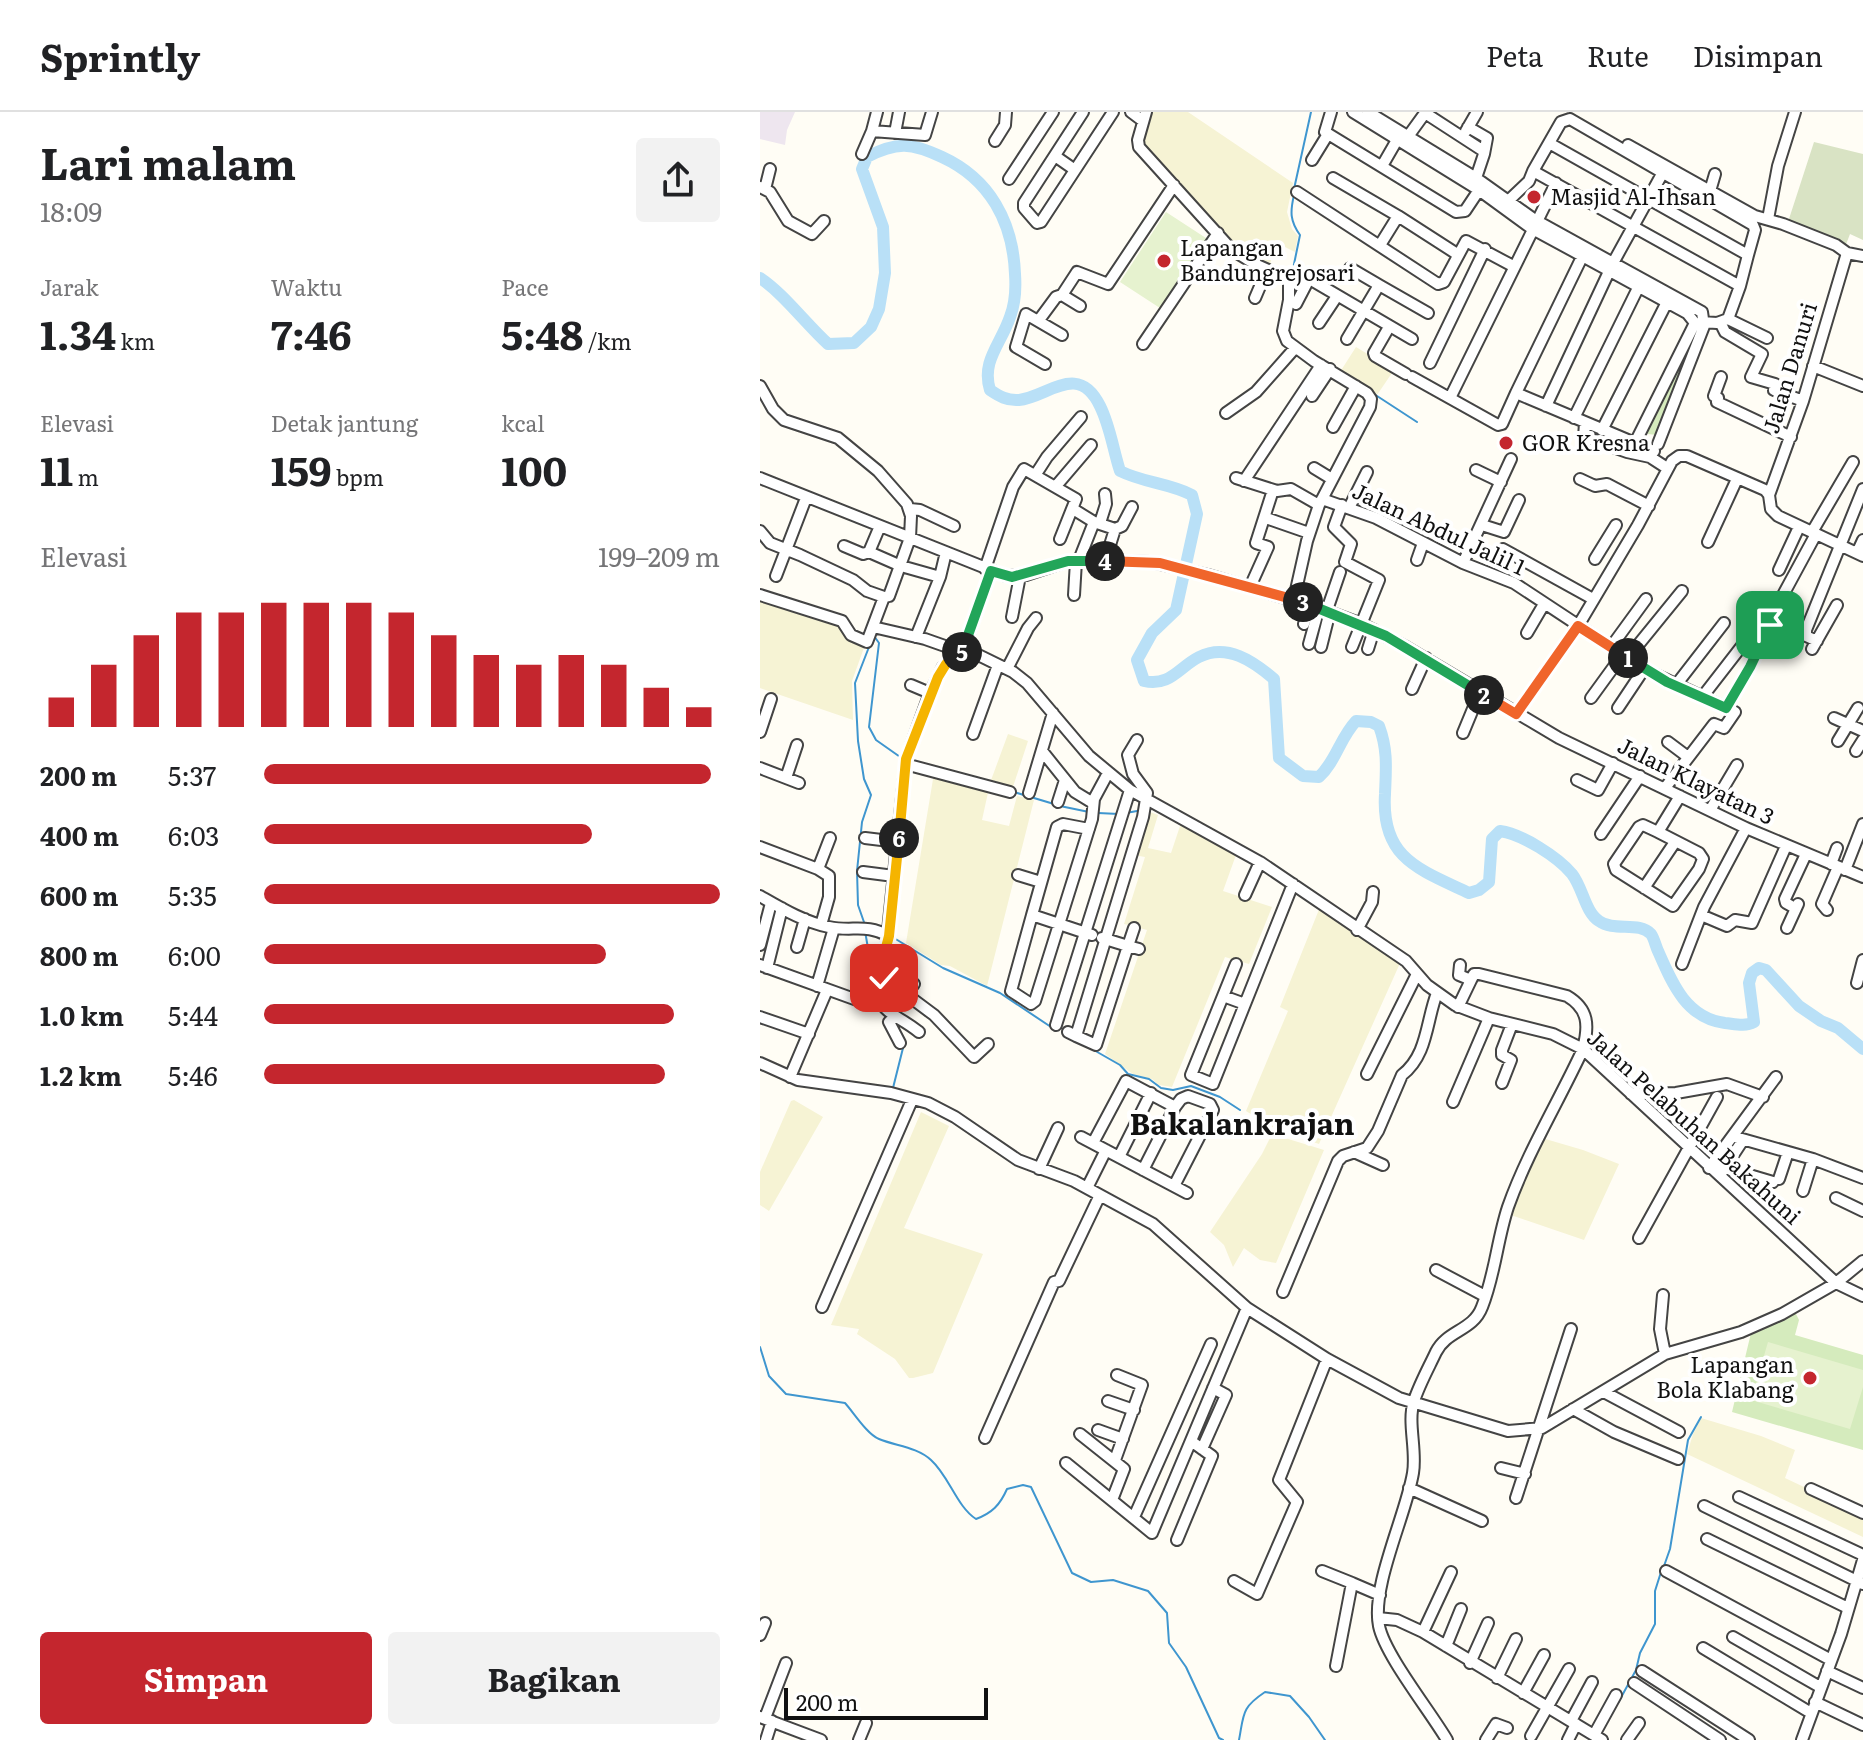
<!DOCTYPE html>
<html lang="id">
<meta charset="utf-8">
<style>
:root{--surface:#fff;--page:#f2f2f2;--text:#202124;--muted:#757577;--line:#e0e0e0;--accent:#c4262e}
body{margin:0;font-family:Literata,serif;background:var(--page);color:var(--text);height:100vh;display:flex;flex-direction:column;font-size:30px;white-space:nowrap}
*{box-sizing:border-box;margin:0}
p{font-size:26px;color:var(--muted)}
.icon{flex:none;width:44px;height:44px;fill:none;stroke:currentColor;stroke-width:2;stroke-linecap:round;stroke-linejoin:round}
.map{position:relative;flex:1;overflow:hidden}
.drawer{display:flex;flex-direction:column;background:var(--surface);width:760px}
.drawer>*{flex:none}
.scale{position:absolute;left:24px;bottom:20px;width:204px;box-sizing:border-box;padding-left:8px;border:4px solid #111;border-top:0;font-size:22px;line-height:28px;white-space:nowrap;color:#111;-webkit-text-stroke:6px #fff;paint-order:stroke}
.pin{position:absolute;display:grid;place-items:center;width:68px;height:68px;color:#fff;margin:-34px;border-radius:16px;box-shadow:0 4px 12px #0006}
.km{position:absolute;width:40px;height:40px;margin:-20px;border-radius:50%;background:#222;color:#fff;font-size:22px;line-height:40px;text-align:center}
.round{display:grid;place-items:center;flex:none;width:84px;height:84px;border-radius:8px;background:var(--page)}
.summary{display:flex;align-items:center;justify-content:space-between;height:136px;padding:0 40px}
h1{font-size:44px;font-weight:700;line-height:60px}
.figures{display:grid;grid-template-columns:repeat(3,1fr);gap:12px;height:136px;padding:8px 40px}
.figures div{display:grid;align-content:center}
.figures b{font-size:40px;font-weight:700}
.figures small{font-size:22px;font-weight:400}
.figures p{font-size:22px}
.chart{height:224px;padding:16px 40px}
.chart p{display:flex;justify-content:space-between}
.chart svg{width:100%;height:144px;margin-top:8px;stroke:var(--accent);stroke-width:6}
.button{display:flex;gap:16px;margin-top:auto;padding:16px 40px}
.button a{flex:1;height:92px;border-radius:8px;background:var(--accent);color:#fff;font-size:32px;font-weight:700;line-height:92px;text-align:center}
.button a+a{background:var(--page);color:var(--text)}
ul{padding:0 40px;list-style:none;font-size:26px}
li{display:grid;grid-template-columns:128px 96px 1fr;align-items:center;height:60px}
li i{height:20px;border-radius:10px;background:var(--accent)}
header{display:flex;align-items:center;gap:48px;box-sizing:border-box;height:112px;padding:0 40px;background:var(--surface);border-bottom:2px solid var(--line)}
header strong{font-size:38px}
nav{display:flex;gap:44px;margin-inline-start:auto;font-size:28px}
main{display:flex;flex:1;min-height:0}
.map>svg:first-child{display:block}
.industrial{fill:#eee6ef}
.farmland{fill:#f6f3d4}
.green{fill:#d5ebbd}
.cemetery{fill:#d9e3c4}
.pitch{fill:#e6f2cf}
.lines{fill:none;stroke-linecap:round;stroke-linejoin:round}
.stream{stroke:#3f96cf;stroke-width:2}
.river{stroke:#b9e0f7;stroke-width:12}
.minor-casing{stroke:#444;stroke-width:14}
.minor{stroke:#fff;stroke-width:10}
.split-1-casing{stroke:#fff;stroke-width:16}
.split-2-casing{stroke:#fff;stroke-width:16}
.split-3-casing{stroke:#fff;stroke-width:16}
.split-4-casing{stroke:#fff;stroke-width:16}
.split-5-casing{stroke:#fff;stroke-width:16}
.split-6-casing{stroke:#fff;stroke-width:16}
.split-7-casing{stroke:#fff;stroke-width:16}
.split-1{stroke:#22a559;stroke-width:10}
.split-2{stroke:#f0652b;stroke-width:10}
.split-3{stroke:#22a559;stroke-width:10}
.split-4{stroke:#f0652b;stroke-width:10}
.split-5{stroke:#22a559;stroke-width:10}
.split-6{stroke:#f5b400;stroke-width:10}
.split-7{stroke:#f5b400;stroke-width:10}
.poi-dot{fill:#c4262e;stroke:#fff;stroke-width:3}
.labels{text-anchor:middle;stroke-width:8;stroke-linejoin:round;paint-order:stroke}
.poi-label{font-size:22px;fill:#111;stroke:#fff;text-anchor:start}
.street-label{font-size:22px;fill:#111;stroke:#fff}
.district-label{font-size:30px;font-weight:bold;fill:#111;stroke:#fff}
</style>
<header>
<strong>Sprintly</strong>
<nav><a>Peta</a><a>Rute</a><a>Disimpan</a></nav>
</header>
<main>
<section class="drawer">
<div class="summary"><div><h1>Lari malam</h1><p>18:09</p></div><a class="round"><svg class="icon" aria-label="share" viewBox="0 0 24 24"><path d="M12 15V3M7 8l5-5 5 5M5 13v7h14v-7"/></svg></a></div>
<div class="figures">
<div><p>Jarak</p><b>1.34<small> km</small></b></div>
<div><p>Waktu</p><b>7:46</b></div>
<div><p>Pace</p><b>5:48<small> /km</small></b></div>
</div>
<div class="figures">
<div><p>Elevasi</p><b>11<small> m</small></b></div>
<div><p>Detak jantung</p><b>159<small> bpm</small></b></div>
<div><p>kcal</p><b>100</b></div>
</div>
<div class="chart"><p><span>Elevasi</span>199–209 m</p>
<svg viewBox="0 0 160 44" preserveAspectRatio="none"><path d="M5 44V35M15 44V25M25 44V16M35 44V9M45 44V9M55 44V6M65 44V6M75 44V6M85 44V9M95 44V16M105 44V22M115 44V25M125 44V22M135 44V25M145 44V32M155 44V38"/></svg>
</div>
<ul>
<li><b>200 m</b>5:37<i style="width:98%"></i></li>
<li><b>400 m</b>6:03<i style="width:72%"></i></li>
<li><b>600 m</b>5:35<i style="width:100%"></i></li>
<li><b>800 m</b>6:00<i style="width:75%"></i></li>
<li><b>1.0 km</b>5:44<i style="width:90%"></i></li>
<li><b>1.2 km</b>5:46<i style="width:88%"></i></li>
</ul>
<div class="button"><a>Simpan</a><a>Bagikan</a></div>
</section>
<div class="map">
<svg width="1103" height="1628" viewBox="0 0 1103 1628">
<rect width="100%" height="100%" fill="#fffdf5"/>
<path class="industrial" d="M0 0H35L27 18 25 33 0 27Z"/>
<path class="farmland" d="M390 0H428L533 71 527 100 532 117 538 124 535 140 515 130 510 153 476 137 382 36V24Z
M596 235 634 258 617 283 580 260Z
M0 489 80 513 105 533 92 569 93 608 0 576Z
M248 622 268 629 252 678 230 671Z
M174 661 229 676 222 708 249 714 257 684 274 688 227 874 190 854 181 853 146 831Z
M387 699 398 703 388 736 411 741 421 711 476 743 463 779 512 795 489 852 465 845 412 975 399 973 392 967 373 962 345 942 387 818 364 812 385 745 374 743Z
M560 795 641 849 559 1032 515 1017 486 999 528 899 520 895Z
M34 988 63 1005 9 1099 0 1093V1060L31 989Z
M161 1000 189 1014 144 1116 223 1142 173 1261 153 1266H149L135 1247 97 1222 99 1217 71 1213Z
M512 1022 564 1038 516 1151 500 1148 484 1136 473 1155 464 1133 450 1120 502 1042Z
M782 1026 823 1038 859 1052 824 1128 748 1102Z
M941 1306 1001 1324 1035 1338 1025 1366 1103 1403V1425L927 1342 933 1322Z"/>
<path class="green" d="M934 220 936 222 897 323 888 322 885 318Z
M1035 1200 1039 1208 1035 1223 1103 1243V1338L972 1300 991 1221Z"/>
<path class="cemetery" d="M1054 30 1103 42V128L1090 122 1085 135 1028 110Z"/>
<path class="pitch" d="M406 100 449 128 403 198 360 170Z
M1008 1230 1103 1258V1275L1090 1317 991 1288Z"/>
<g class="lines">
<path class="stream" d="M534 77 551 0
M533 157 540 123C530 109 530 100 534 83
M614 282 657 310
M114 524 119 531 109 615 116 628 143 647
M254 680 294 692
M300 694 329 700
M338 701 359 702
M366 701 377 699
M105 813 98 793 97 759 102 710 111 683 104 667 98 629 95 571 109 535
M105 819 109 842 103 865 107 874
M134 826 183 856 240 881 291 915
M325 933 360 953 368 962 389 967 401 976 413 978 431 974 460 985 480 998
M133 976 143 936
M0 1235 9 1264 26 1282 85 1291C94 1301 107 1322 119 1327 136 1334 157 1335 171 1348 189 1364 197 1395 216 1407 232 1401 240 1393 247 1377L263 1373 271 1375 312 1461 331 1470 353 1468 388 1479 407 1501 409 1531 426 1555 459 1626 463 1628
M904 1454 910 1437 928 1328 941 1305
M858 1591 876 1558 880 1541 895 1512V1479L901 1460
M479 1628C484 1602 481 1596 505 1580L530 1584 549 1605 565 1628"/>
<path class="river" d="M0 166C24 182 45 211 68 232L94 231 111 215 119 197 125 161 123 115 102 57 107 45C137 29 152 31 182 45 230 67 253 110 255 162 256 176 255 192 250 205 241 232 221 249 230 278 239 284 247 289 259 288 288 285 318 249 340 294 350 314 353 337 360 359 384 371 409 371 432 383L437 402 416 498 392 521 377 548 384 569C410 575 419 555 439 545 467 531 493 549 514 567L519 646 543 664 559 665C576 649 580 626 596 609L611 610 619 614C628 638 626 657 625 682 621 746 658 757 709 781L719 778 729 770 732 727 740 719C762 722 798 745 812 762 823 776 825 800 839 809 854 820 879 809 891 822 894 826 896 835 898 839 912 871 926 906 965 911 975 912 985 915 994 910L989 871 992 861 999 856 1006 858 1039 894 1061 909 1078 916 1103 937"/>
<defs>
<path id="minor" d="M323 0 264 91V96L277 111 281 110 353 0
M371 0 383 9
M386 0 378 28 379 35 472 138 497 153 526 166 529 170V188L523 219 527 229 554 249 607 281 611 287 610 295 559 393 547 429 534 487
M571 0 565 20 696 100 705 99 719 78
M593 0 719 78 771 116 927 201 935 211
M608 0 716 66 775 108 942 200 944 214 898 332
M708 15 727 26 724 42
M112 19 117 0
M706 19 717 0
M135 21 139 0
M235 29 245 13 246 0
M644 30 665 1 722 38 724 42 716 66
M789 31 988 143 980 174
M868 33 995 104 1023 112 1076 133 1087 141 1103 144
M102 42 112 19 165 23 172 0
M295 44 315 58
M552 48 568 22
M622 54 637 28
M773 59 801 10 810 7 993 113 995 118 988 143
M573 66 638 104
M249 67 293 0
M0 75 10 80 28 109 52 122 64 109
M5 77 10 57
M950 79 955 62
M537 80 678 172 684 170 706 129 753 154
M749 88 769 69 773 59 980 174 968 207 957 211 941 210
M1008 107 1018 54 1035 0
M620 133 638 104 697 142
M822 145 756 281 894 339 890 345 907 356
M590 156 619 173
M526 166 541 162 652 227
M302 183 320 194
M495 186 507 158
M536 192 549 167
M968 207 1007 226
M279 208 296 185 302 183 317 160 348 172 414 73
M960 210 965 220 1002 242 991 265 1015 272 1014 278 1043 289
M559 211 577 184
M629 215 614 241 615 244 646 262
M587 227 619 173 668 201
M383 232 458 121
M670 251 725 137
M285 252 256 235 266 202 302 223
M1053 254 1103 274
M652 265 738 313 742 312 756 281
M961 265 954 284 958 286 957 290 1031 325
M0 274 13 297 24 308 78 326 118 359 147 392 151 404 150 426 129 484 124 485 107 530 91 523 82 509 0 483
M552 284 570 257
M690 286 796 71
M786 294 853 151 902 62
M466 301 496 280 535 236
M814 306 878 176
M825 311 824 325 867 340 890 345
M573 315 596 274
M842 318 907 190
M875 331 935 211
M554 356 572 367
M716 358 741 370
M276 362 287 345 321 305
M0 366 246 464 266 463 308 449 391 450 448 463 559 496 602 512 646 535 799 626 986 716 1103 765
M476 366 517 379 531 377 559 393
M820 367 835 374 847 372 889 394
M484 369 561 253
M296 374 331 333
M1009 383 1043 289 1087 141
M1009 383 1011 397 1018 404 1103 444
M562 387 616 406 703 451 754 471 886 558 975 600 964 616 954 612 905 676
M582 393 574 415 591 432 585 450 619 468 592 535
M589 396 607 360
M150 397 160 398 194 414
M313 397 334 410 355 417 345 449
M506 406 549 421
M340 411 346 392 345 382
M722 413 744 420 759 388
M355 417 362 414 372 395
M0 419 10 431 40 443 93 468 107 479 124 485
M1052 420 1093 350
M948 430 977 367
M84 434 103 442 109 440 120 414
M743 437 833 487
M109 440 141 454 180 465 156 525
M1097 441 1103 428
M835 447 856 413
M319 448 334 410
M657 448 663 431
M703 451 751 347
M225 457 253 375 264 357 316 387 300 427
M1019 458 1039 415
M16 464 46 386
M180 465 186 440
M490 475 508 435 496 431 513 378
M314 483 316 449
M567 498 580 460
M252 505 260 464
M544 512 550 492
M113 515 165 527 202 540
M767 521 784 492
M1057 529 1046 524V518L1103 377
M549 532 559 496
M561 535 570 499
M851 535 886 487
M204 536 253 560 267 571 329 644 370 678 500 750 646 849 667 873 695 893 729 906 793 922 823 937 1076 1171 1103 1184
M608 537 614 518
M1052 537 1077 493
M247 557 268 516 276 506
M151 573 170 581
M916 573 964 511
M652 577 666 546
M943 584 988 526
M831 586 863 542 874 538 922 479
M858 596 884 557
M966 596 990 555 1023 483 1056 422
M756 602 818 514 878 413 912 349 919 344H927L1005 378 1009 383
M1074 606 1103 619
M0 620 11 587
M703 621 720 580
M213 622 238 553
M1078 629 1098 596
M908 630 928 645
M282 639 315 680 333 691
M1096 639 1103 628
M145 652 250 680
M0 656 39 671
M26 666 37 633
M817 668 838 678 853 651
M269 681 293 601
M298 690 305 668
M952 695 977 653
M329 717 303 712 297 715 272 803 332 823
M898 720 939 741 943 747 939 757 913 794 856 758 854 752 879 715 883 713 898 720 920 684
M841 722 880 664
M105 726 138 730
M0 735 58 757 69 764V785L61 813
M1071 752 1077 736
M58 757 70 726
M1085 758 1103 712
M103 760 134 764
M258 763 281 770
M884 776 915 730
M485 783 500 750
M0 784C21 796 44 810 69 815 93 820 105 811 129 824
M1035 796 1026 791 1025 787 1046 742
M1067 798 1062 792 1078 755
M272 803 251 879 271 892 275 889 332 707 334 687 348 661
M941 803 967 814 975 808 992 811 1026 734
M374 816 368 834 379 837
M1027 816 1038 792
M597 818 612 790 613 780
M0 833 11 791
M37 835 45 807
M476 852 431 963 453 972 533 772
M922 852 944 795 986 716
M0 853 97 888 103 885 116 869 126 838 146 647 170 581 183 555 204 536 231 459
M7 856 22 796
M119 862 174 903 214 945 228 932
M1097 871 1103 848
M57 874 74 816
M112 876C127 906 135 901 159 920
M146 883 154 872
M463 884 485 892
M698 895 711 868 699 863 700 853
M0 905 49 922
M133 906 129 910 140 931
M296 913 370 678
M308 920 316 924 383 705 387 681 373 662 368 643 377 628
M316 924 336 933 368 834 342 826
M0 951 38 968 131 981 168 991 195 1005 258 1048 314 1069 393 1112 487 1196 567 1247 639 1286 748 1319 782 1316 905 1242 981 1220 1022 1202 1076 1171 1103 1149
M607 962 657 862
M30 965 67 878
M742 971 751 948 742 943V938L752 912
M871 982 916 981 967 972 1003 985
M693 990 729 906
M321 1025 427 1081
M975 1025 1053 1047 1103 1066
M333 1031 366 969 415 995 421 987 428 984 450 992 453 998 414 1074
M594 1040 623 1053
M359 1045 391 981
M952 1052 1013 1070
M949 1056 1016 965
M279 1057 298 1016
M383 1058 415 995
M962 1060 983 1028
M1019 1067 1028 1040
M327 1076 346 1038
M1043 1079 1053 1047
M1076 1086 1103 1099
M879 1126 957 985
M676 1158 725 1184
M523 1180 578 1049 583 1044 607 1036 618 1019 642 963C668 943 666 909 677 881
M903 1183 900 1217 905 1242
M62 1195 152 988
M844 1280 919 1320
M348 1289 374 1298
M813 1297 854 1320 918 1347
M338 1318 363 1327
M320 1322 364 1357 352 1388
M225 1326 294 1170 299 1169 340 1083
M442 1337 466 1283 453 1276
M355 1348 382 1273 357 1263
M306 1351 392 1421 487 1196
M741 1356 765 1362
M649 1376 722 1409
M1051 1377 1103 1401
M979 1385 1103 1443
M756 1386 811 1217
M944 1394 1103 1472
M374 1405 451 1232
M947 1427 1088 1496
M417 1428 452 1344 431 1329
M562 1459 592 1471
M906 1459 1071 1548
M474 1469 497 1482 537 1390 519 1368 567 1247
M618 1506 637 1508 663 1520 842 1628
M663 1520 691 1460
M0 1523 5 1511
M973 1525 1060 1575
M686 1534 701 1497
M943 1536 1051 1601
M710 1551 728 1511
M576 1554 592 1471 620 1483
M882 1559 989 1628
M1067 1559 1103 1576
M737 1566 756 1527
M874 1571 960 1628
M763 1581 784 1543
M1055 1590 1103 1613
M0 1605 61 1628
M5 1606 26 1551
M811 1609 832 1570
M834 1623 856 1583
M771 1624 809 1557
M6 1628 12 1609
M99 1628 106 1611
M687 1628C670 1599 625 1543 619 1514 611 1474 646 1403 653 1361 657 1338 647 1310 654 1289 659 1273 669 1255 676 1240 687 1218 713 1219 722 1195 735 1163 737 1128 748 1095 767 1041 799 989 823 937 829 914 829 897 807 884L719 862H714L711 868
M726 1628 736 1612 747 1616
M808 1628 816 1612
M867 1628 879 1611
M1042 1628 1081 1522 1103 1448"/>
</defs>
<use href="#minor" class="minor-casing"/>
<use href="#minor" class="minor"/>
</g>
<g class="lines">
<defs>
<path id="split-1" d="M868 546 907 570 966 596 990 555 1010 513"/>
<path id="split-2" d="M724 583 756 602 818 514 868 546"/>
<path id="split-3" d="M543 490 626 524 724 583"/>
<path id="split-4" d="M345 449 400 451 543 490"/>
<path id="split-5" d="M202 540 231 459 252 465 308 449H345"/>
<path id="split-6" d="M139 726 146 647 178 565 186 552 202 540"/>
<path id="split-7" d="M124 866 119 862 129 824 139 726"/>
</defs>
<use href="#split-1" class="split-1-casing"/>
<use href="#split-2" class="split-2-casing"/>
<use href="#split-3" class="split-3-casing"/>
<use href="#split-4" class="split-4-casing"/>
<use href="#split-5" class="split-5-casing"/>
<use href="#split-6" class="split-6-casing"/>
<use href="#split-7" class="split-7-casing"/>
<use href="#split-1" class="split-1"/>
<use href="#split-2" class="split-2"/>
<use href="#split-3" class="split-3"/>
<use href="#split-4" class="split-4"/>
<use href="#split-5" class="split-5"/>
<use href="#split-6" class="split-6"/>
<use href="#split-7" class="split-7"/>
</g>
<g class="poi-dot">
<circle cx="774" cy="85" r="8"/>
<circle cx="404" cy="149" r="8"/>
<circle cx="746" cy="331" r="8"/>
<circle cx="1050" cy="1266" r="8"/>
</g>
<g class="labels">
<g class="poi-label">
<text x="790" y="93">Masjid Al-Ihsan</text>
<text x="420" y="144">Lapangan<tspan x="420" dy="25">Bandungrejosari</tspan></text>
<text x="762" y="339">GOR Kresna</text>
<text x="1034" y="1261" text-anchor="end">Lapangan<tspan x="1034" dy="25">Bola Klabang</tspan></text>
</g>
<g class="street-label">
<text transform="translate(1030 256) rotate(-73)" y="8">Jalan Danuri</text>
<text transform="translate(679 417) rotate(25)" y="8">Jalan Abdul Jalil 1</text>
<text transform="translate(936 669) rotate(26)" y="8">Jalan Klayatan 3</text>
<text transform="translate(934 1015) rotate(42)" y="8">Jalan Pelabuhan Bakahuni</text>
</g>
<g class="district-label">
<text x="482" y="1023">Bakalankrajan</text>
</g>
</g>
</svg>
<div class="scale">200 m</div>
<div class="pin" style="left:1010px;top:513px;background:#1e9e55"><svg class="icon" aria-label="arrive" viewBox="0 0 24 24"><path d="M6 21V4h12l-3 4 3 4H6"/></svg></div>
<div class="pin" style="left:124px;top:866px;background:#d93025"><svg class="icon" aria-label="check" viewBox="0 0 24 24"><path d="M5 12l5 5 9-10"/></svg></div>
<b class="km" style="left:868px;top:546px">1</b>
<b class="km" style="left:724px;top:583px">2</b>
<b class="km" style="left:543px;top:490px">3</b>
<b class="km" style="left:345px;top:449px">4</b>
<b class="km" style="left:202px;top:540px">5</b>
<b class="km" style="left:139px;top:726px">6</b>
</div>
</main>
